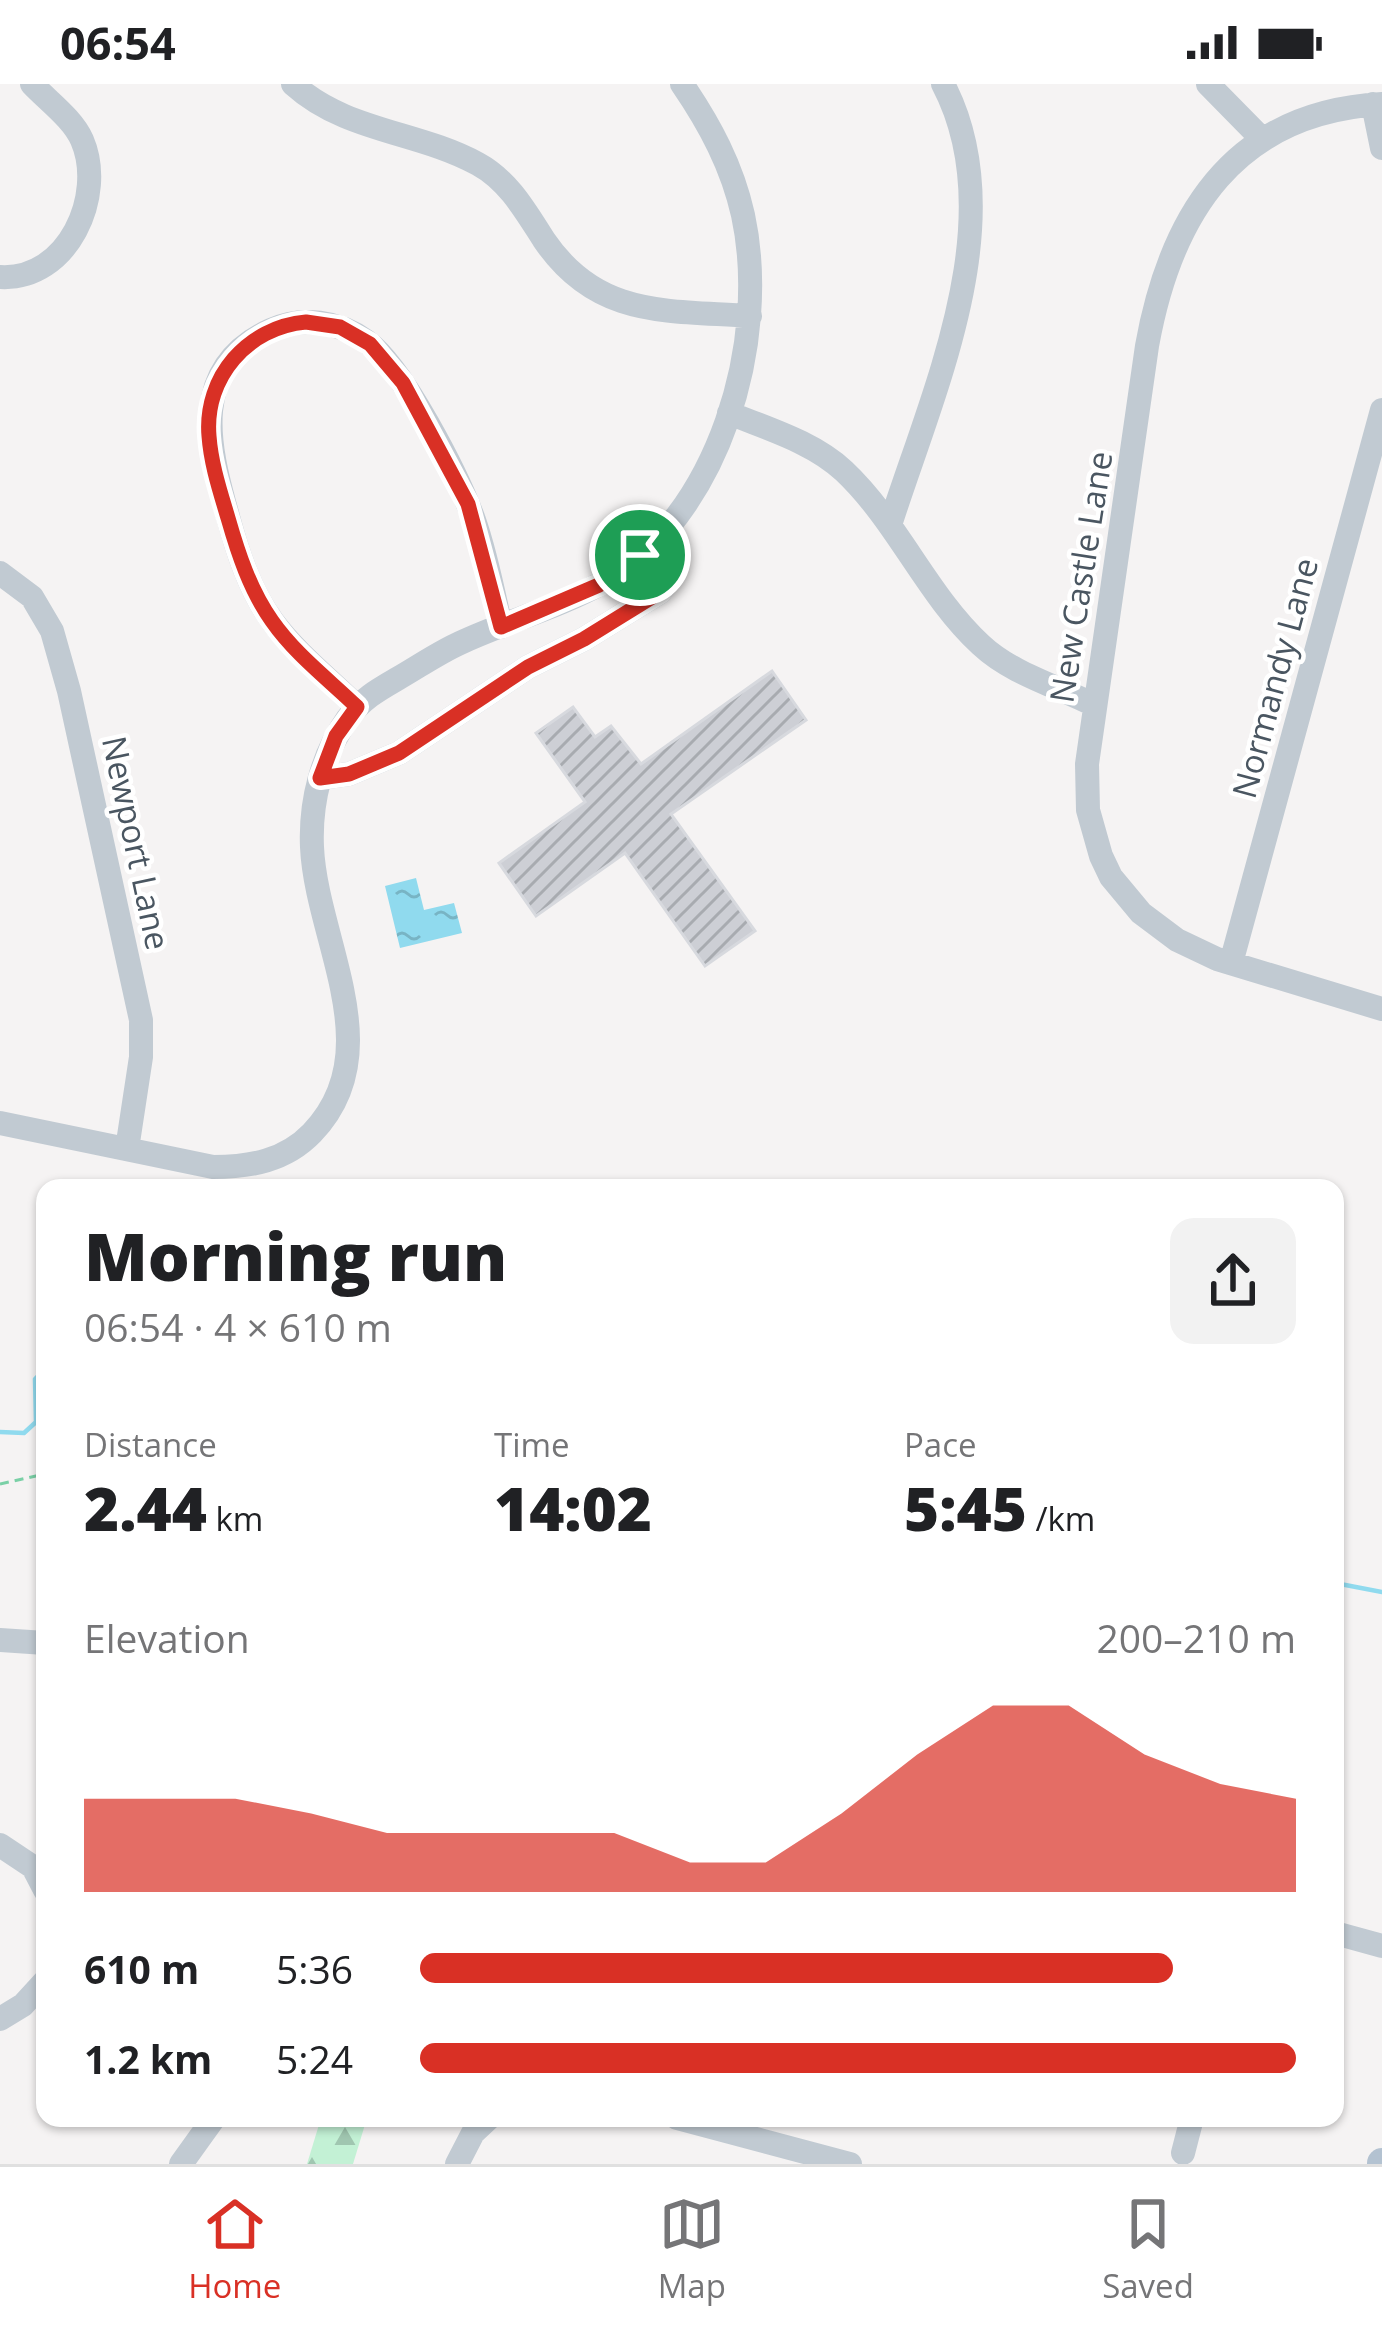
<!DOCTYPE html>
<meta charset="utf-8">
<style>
:root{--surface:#fff;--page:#f2f2f2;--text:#202124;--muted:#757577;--line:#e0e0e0;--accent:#d93025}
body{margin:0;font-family:"Open Sans",sans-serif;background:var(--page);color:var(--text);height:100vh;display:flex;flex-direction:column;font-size:45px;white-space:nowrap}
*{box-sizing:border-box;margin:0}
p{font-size:39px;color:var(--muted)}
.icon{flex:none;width:66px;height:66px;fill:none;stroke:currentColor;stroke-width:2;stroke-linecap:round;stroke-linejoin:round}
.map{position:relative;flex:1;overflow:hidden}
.drawer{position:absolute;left:36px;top:1095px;width:1308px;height:948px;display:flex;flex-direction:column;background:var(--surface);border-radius:24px;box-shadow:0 3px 9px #0004}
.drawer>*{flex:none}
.pin{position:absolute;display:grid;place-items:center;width:102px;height:102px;color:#fff;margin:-51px;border:6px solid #fff;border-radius:50%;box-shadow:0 3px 12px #0007}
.round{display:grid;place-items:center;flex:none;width:126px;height:126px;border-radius:24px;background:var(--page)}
.summary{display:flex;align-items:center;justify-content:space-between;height:204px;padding:0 48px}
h1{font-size:66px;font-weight:800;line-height:90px}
.metrics{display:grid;grid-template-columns:repeat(3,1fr);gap:18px;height:204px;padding:12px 48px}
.metrics div{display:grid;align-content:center}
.metrics b{font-size:60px;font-weight:800}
.metrics small{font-size:33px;font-weight:400}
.metrics p{font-size:33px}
.chart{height:336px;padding:24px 48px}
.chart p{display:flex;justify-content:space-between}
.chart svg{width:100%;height:216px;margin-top:12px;fill:var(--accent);opacity:.7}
ul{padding:0 48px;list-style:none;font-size:39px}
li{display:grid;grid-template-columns:192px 144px 1fr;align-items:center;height:90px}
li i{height:30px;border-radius:15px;background:var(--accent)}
.status{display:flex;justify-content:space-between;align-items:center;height:84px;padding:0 60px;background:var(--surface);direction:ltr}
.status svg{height:33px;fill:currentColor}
.tabs{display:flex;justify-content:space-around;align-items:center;height:168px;border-top:3px solid var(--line);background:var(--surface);font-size:33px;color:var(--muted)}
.tabs a{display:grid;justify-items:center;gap:6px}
.tabs .on{color:var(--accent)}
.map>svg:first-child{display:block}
.forest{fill:url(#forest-firs)}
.water{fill:url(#water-ripples)}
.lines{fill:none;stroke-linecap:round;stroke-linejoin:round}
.stream{stroke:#90daee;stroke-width:4.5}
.building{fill:url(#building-hatch);stroke:#d7d9de;stroke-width:3}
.path{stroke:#7ad0a6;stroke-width:3;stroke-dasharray:9 6;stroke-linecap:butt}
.minor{stroke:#c1cad2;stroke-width:24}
.major{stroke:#b3c2d1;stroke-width:30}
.route-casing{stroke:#fff;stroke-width:24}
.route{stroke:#d93025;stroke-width:15}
.labels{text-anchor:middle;stroke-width:9;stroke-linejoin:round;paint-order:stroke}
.street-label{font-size:33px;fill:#4a5661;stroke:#fff}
</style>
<div class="status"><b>06:54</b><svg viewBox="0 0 49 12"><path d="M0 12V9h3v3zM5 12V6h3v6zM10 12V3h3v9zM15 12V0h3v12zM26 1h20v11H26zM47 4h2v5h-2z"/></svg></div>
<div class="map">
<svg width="1382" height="2080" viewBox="0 0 1382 2080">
<defs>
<pattern id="forest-firs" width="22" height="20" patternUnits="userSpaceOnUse" patternTransform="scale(3)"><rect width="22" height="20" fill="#c3f1d5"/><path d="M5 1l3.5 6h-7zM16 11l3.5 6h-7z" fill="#a0c6b0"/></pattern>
<pattern id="water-ripples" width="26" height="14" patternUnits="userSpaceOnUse" patternTransform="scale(3)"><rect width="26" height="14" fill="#90daee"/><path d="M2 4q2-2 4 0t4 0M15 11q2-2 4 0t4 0" fill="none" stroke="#78b4c4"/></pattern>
<pattern id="building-hatch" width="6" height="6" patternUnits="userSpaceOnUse" patternTransform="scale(3)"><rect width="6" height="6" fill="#cdcfd5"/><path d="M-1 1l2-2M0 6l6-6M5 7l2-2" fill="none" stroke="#a8abb0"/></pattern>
</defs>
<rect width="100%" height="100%" fill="#f5f3f3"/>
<path class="forest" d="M321 2034H367L353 2080H307Z"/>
<path class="water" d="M416 794 424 826 454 819 462 849 400 864 385 802Z"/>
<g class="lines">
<path class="stream" d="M0 1348 24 1349 36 1338 35 1295 45 1285
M1335 1499 1382 1508"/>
</g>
<path class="building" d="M772 587 806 636 671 730 755 847 705 882 625 769 536 832 499 779 585 718 536 649 573 623 595 653 611 642 641 680Z"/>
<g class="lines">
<path class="path" d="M162 1104 164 1091
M0 1400 45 1390"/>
<path class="minor" d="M293 0C346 48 418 47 478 80 509 97 526 128 544 156 597 234 666 226 750 232
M1208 0 1261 54
M1373 20 1382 64
M1382 20C1236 28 1171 128 1147 262L1087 680 1088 726 1101 772 1111 793 1141 829 1177 856 1217 875 1382 925
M0 193C68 197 106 111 82 56 73 35 48 17 32 0
M729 329C768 345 813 358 844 387 898 438 926 510 981 561 1012 590 1057 602 1094 621
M890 441C932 309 1014 135 943 0
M0 489 32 513 52 547 69 607 141 936V973L127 1065
M357 623C329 595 297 570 273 538 250 507 237 467 227 429 208 361 189 283 271 246 302 232 338 237 366 257 403 283 458 392 474 436 486 470 493 507 501 543
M320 694 349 690 399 669 528 583 584 555 660 508 666 498 640 471
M1231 879 1382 326
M0 1039 213 1083C250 1083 285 1077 312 1049 391 967 316 856 312 763 310 717 322 671 348 634 362 615 378 606 397 595 418 583 438 569 460 559 507 537 557 524 602 499 720 433 770 256 743 131 732 82 710 41 682 0
M0 1556 45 1559
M0 1761 33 1783 45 1806
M1335 1849 1382 1862
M0 1935 23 1921 45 1897
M677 2034 850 2080
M1183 2069 1192 2034
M181 2080 214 2034
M457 2080 473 2049 489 2034"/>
<path class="major" d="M1382 2080V2079"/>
</g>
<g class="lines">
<defs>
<path id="route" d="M306 238 340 243 370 260 403 299 468 420 501 543 599 501 640 471 666 498 660 508 584 555 528 583 399 669 349 690 320 694 336 652 357 623C328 595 295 570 272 537 250 506 238 469 228 434 220 407 211 380 209 352 204 293 248 243 306 238Z"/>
</defs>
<use href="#route" class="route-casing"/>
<use href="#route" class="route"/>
</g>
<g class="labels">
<g class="street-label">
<text transform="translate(1081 493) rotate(-81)" y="12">New Castle Lane</text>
<text transform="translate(1275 594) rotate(-75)" y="12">Normandy Lane</text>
<text transform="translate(136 759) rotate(78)" y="12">Newport Lane</text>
</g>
</g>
</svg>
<div class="pin" style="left:640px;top:471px;background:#1e9e55"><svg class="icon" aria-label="arrive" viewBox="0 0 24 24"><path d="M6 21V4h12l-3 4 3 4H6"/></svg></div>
<section class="drawer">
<div class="summary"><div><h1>Morning run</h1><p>06:54 · 4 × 610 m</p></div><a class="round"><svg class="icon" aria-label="share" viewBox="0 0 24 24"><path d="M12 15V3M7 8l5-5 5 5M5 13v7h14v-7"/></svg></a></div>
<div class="metrics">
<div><p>Distance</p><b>2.44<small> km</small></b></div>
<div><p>Time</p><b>14:02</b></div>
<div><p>Pace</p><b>5:45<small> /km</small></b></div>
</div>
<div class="chart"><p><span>Elevation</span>200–210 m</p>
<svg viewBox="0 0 160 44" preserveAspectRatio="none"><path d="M0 44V25L10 25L20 25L30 28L40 32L50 32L60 32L70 32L80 38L90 38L100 28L110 16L120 6L130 6L140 16L150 22L160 25V44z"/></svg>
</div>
<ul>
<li><b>610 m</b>5:36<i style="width:86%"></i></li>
<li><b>1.2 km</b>5:24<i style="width:100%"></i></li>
</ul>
</section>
</div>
<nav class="tabs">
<a class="on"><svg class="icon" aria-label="home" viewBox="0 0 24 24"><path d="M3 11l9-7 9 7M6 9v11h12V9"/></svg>Home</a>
<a><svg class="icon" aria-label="map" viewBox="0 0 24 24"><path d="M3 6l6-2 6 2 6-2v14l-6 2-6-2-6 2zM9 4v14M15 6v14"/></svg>Map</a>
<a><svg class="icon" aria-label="saved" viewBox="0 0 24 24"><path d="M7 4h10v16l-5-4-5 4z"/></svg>Saved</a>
</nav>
